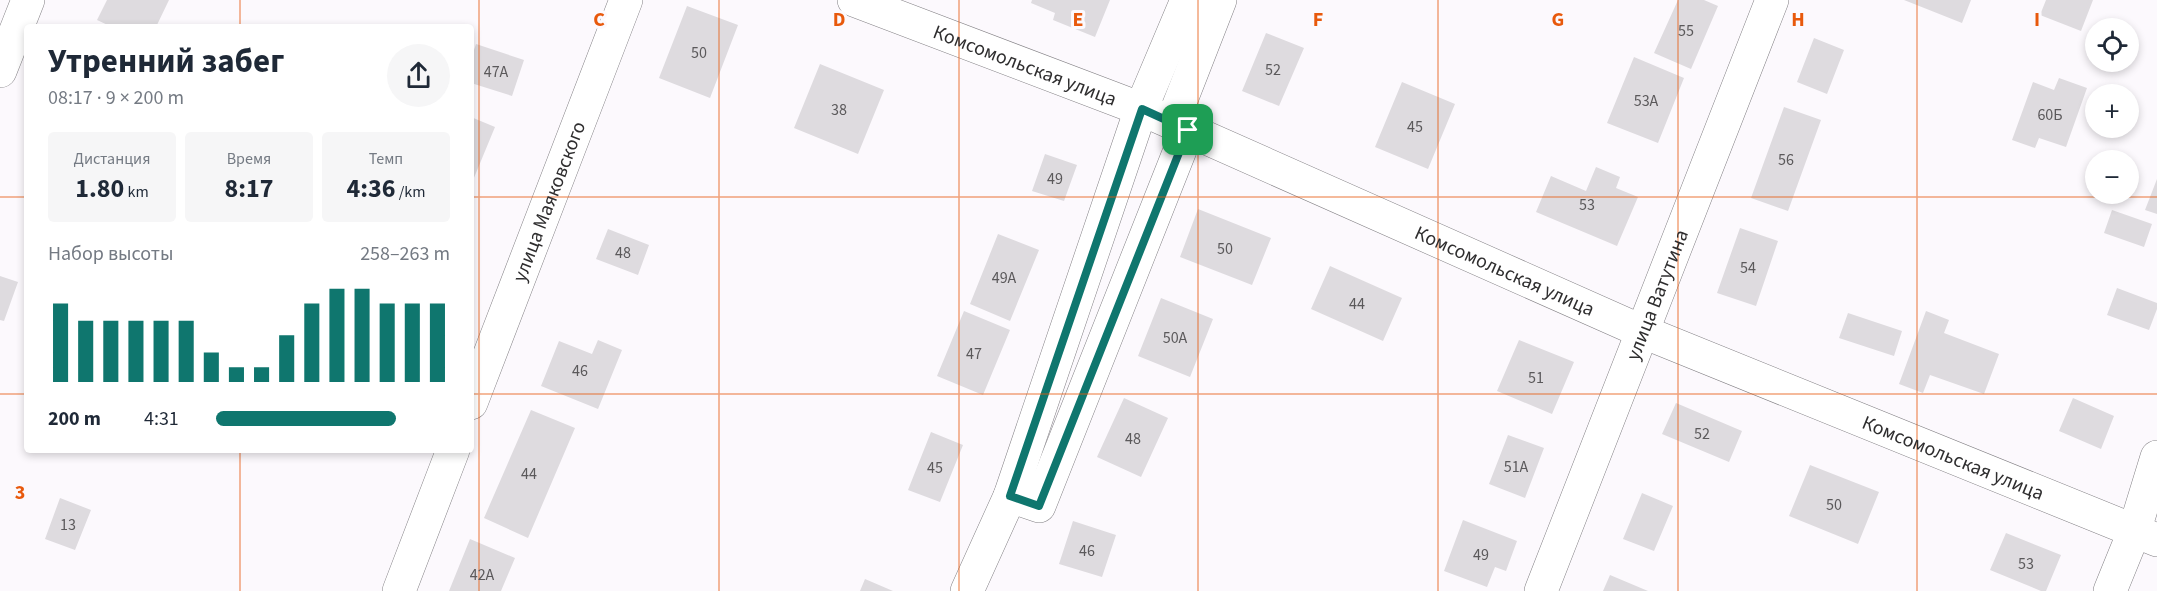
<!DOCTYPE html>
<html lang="ru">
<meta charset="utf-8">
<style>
:root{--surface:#fff;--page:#f6f6f7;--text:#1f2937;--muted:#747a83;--accent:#0f766e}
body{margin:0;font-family:"Source Sans 3",sans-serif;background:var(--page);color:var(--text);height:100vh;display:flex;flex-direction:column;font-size:22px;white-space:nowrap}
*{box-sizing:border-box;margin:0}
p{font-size:20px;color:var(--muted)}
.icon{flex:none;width:33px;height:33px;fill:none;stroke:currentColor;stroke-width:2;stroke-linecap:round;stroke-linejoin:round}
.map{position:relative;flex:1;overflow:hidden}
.panel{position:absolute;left:24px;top:24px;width:450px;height:429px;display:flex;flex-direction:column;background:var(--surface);border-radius:6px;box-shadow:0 3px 9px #0003}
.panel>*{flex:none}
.tools{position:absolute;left:2085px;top:18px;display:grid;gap:12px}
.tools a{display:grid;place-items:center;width:54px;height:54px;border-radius:50%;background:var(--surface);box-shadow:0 3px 9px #0003;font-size:30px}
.pin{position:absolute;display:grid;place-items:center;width:51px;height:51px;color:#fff;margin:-26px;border-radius:12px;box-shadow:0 3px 9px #0006}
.round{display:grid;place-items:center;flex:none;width:63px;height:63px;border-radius:32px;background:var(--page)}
.head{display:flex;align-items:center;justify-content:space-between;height:102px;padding:0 24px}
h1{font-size:33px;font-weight:700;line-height:45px}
.metrics{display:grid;grid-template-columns:repeat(3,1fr);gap:9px;height:102px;padding:6px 24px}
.metrics div{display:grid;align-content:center;border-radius:6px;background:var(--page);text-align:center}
.metrics b{font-size:26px;font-weight:700}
.metrics small{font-size:16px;font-weight:400}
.metrics p{font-size:16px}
.chart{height:168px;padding:12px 24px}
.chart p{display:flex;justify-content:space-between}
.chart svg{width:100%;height:108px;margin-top:6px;stroke:var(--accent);stroke-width:6}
ul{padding:0 24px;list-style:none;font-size:20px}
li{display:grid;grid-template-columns:96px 72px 1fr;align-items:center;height:45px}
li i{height:15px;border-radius:8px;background:var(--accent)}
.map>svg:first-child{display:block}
.building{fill:#dedbdf}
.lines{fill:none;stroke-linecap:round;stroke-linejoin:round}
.minor-casing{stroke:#848286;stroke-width:34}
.minor{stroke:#fff;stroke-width:33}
.route-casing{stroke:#fff;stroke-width:12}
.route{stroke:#0f766e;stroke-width:8}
.grid{fill:none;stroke:#e8590c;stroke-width:1.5;stroke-opacity:0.55}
.labels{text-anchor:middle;stroke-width:6;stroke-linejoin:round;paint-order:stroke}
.number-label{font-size:16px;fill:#5b595b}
.street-label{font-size:20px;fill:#2f2e2f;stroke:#fcf9fd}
.grid-label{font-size:20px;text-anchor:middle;font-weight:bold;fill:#e8590c;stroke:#fcf9fd;stroke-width:6;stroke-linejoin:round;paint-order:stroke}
</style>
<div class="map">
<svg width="2157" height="591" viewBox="0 0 2157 591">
<rect width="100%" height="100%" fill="#fcf9fd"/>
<path class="building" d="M107 0H169L156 27H112L97 20Z
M1032 0H1110L1095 37 1053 20 1055 13 1031 3Z
M1678 0H1704L1718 6 1691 69 1654 53Z
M1904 0H1971L1962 23Z
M2046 0H2093L2081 31 2040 15Z
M687 6 738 25 710 98 659 78Z
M1266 33 1304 48 1279 106 1242 91Z
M1814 38 1844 50 1827 94 1797 82Z
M476 44 524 60 512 96 471 83V59Z
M1634 57 1684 78 1658 143 1607 123Z
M820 64 884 90 858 154 794 128Z
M2059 78 2087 88 2066 147 2039 138 2035 148 2012 140 2033 82 2054 90Z
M1402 82 1455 104 1428 169 1375 147Z
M1784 107 1821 120 1788 211 1751 198Z
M471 117 495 127 471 185Z
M1045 154 1077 165 1064 201 1032 191Z
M1596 167 1620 177 1616 188 1638 197 1617 246 1536 212 1551 176 1586 191Z
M2157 179V214L2145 210Z
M1198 209 1271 238 1252 285 1180 257Z
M2112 210 2152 224 2144 247 2104 233Z
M1740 228 1778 241 1756 306 1717 293Z
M608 229 649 245 638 275 596 259Z
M998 234 1039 250 1010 321 970 304Z
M1330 266 1402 298 1383 341 1311 309Z
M0 276 18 282 4 321 0 320Z
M2117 288 2157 303V309L2149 330 2107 315Z
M1161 298 1213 319 1190 377 1138 356Z
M964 311 1010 330 983 395 937 376Z
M1926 311 1949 320 1944 333 1999 354 1984 394 1930 375 1923 393 1899 384Z
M1848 313 1902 331 1894 356 1839 338Z
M598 340 622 350 598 409 541 386 559 341 592 354Z
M1519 340 1574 362 1552 414 1497 391Z
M1124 398 1168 418 1141 477 1097 457Z
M2073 398 2114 416 2101 449 2059 431Z
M1676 403 1742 431 1729 462 1662 434Z
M531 410 575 428 528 538 484 518Z
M931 432 963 445 940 502 908 490Z
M1508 435 1544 448 1525 498 1489 484Z
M1810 465 1879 492 1858 544 1789 516Z
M1642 493 1673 506 1654 551 1623 539Z
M60 498 91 510 75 550 45 539Z
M1463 520 1517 541 1506 571 1495 567 1487 587 1444 571Z
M1073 521 1116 535 1102 577 1059 564Z
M2006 533 2061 555 2046 591H2041L1990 570Z
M470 539 515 558 501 591H449Z
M1610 575 1648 591H1603Z
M865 579 893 591H860Z"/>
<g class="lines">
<defs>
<g id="minor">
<path id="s1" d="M854 0 1141 109 1641 331 2157 540"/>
<path d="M0 71 28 0"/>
<path d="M1172 123 1220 0"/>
<path id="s2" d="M471 403 626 0"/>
<path d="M1010 496 1039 506 1188 130"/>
<path d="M399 591 453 450"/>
<path d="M967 591 1010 496 1141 109 1187 0"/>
<path id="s3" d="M1541 591 1772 0"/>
<path d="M2110 591 2134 532 2157 457"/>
</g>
</defs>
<use href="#minor" class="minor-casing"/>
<use href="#minor" class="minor"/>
</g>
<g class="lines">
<defs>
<path id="route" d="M1142 109 1188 130 1039 506 1010 496Z"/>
</defs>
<use href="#route" class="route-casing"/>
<use href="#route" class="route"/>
</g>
<path class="grid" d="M240 0V27M479 0V591M719 0V591M959 0V591M1198 0V591M1438 0V591M1678 0V591M1917 0V591M0 197H27M471 197H2157M0 394H27M471 394H2157M240 450V591"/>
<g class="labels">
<g class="number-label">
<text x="1686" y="36">55</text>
<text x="699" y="58">50</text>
<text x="1273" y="75">52</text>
<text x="496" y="77">47А</text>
<text x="1646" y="106">53А</text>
<text x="839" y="115">38</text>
<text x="2050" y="120">60Б</text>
<text x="1415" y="132">45</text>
<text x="1786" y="165">56</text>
<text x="1055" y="184">49</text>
<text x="1587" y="210">53</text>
<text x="1225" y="254">50</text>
<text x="623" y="258">48</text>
<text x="1748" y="273">54</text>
<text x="1004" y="283">49А</text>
<text x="1357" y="309">44</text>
<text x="1175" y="343">50А</text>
<text x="974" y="359">47</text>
<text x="580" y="376">46</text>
<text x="1536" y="383">51</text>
<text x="1702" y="439">52</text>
<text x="1133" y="444">48</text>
<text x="1516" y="472">51А</text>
<text x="935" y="473">45</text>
<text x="529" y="479">44</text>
<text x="1834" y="510">50</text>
<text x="68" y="530">13</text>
<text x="1087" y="556">46</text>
<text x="1481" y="560">49</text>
<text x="2026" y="569">53</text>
<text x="482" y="580">42А</text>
</g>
<g class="street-label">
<text dy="7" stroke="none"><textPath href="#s1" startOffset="183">Комсомольская улица</textPath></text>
<text dy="7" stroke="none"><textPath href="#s2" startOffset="216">улица Маяковского</textPath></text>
<text dy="7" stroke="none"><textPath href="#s1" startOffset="705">Комсомольская улица</textPath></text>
<text dy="7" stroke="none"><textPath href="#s3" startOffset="318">улица Ватутина</textPath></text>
<text dy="7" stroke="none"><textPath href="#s1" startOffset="1191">Комсомольская улица</textPath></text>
</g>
</g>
<g class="grid-label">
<text x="599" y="26">C</text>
<text x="839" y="26">D</text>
<text x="1078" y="26">E</text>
<text x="1318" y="26">F</text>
<text x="1558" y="26">G</text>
<text x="1798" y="26">H</text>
<text x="2037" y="26">I</text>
<text x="20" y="499">3</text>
</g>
</svg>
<div class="tools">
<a><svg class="icon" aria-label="locate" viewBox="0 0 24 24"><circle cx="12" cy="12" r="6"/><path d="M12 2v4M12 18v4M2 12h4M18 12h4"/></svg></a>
<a>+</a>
<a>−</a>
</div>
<div class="pin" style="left:1188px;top:130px;background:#1e9e55"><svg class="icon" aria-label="arrive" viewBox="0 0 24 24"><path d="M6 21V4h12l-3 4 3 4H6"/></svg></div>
<section class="panel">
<div class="head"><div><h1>Утренний забег</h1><p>08:17 · 9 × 200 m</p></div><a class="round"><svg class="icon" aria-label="share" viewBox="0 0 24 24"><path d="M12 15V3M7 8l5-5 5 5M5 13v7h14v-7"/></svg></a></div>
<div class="metrics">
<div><p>Дистанция</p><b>1.80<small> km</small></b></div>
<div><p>Время</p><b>8:17</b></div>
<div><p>Темп</p><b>4:36<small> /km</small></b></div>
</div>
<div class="chart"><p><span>Набор высоты</span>258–263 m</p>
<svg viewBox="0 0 160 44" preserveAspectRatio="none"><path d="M5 44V12M15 44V19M25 44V19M35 44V19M45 44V19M55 44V19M65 44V32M75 44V38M85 44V38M95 44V25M105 44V12M115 44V6M125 44V6M135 44V12M145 44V12M155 44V12"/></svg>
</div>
<ul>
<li><b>200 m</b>4:31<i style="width:77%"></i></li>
</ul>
</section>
</div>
